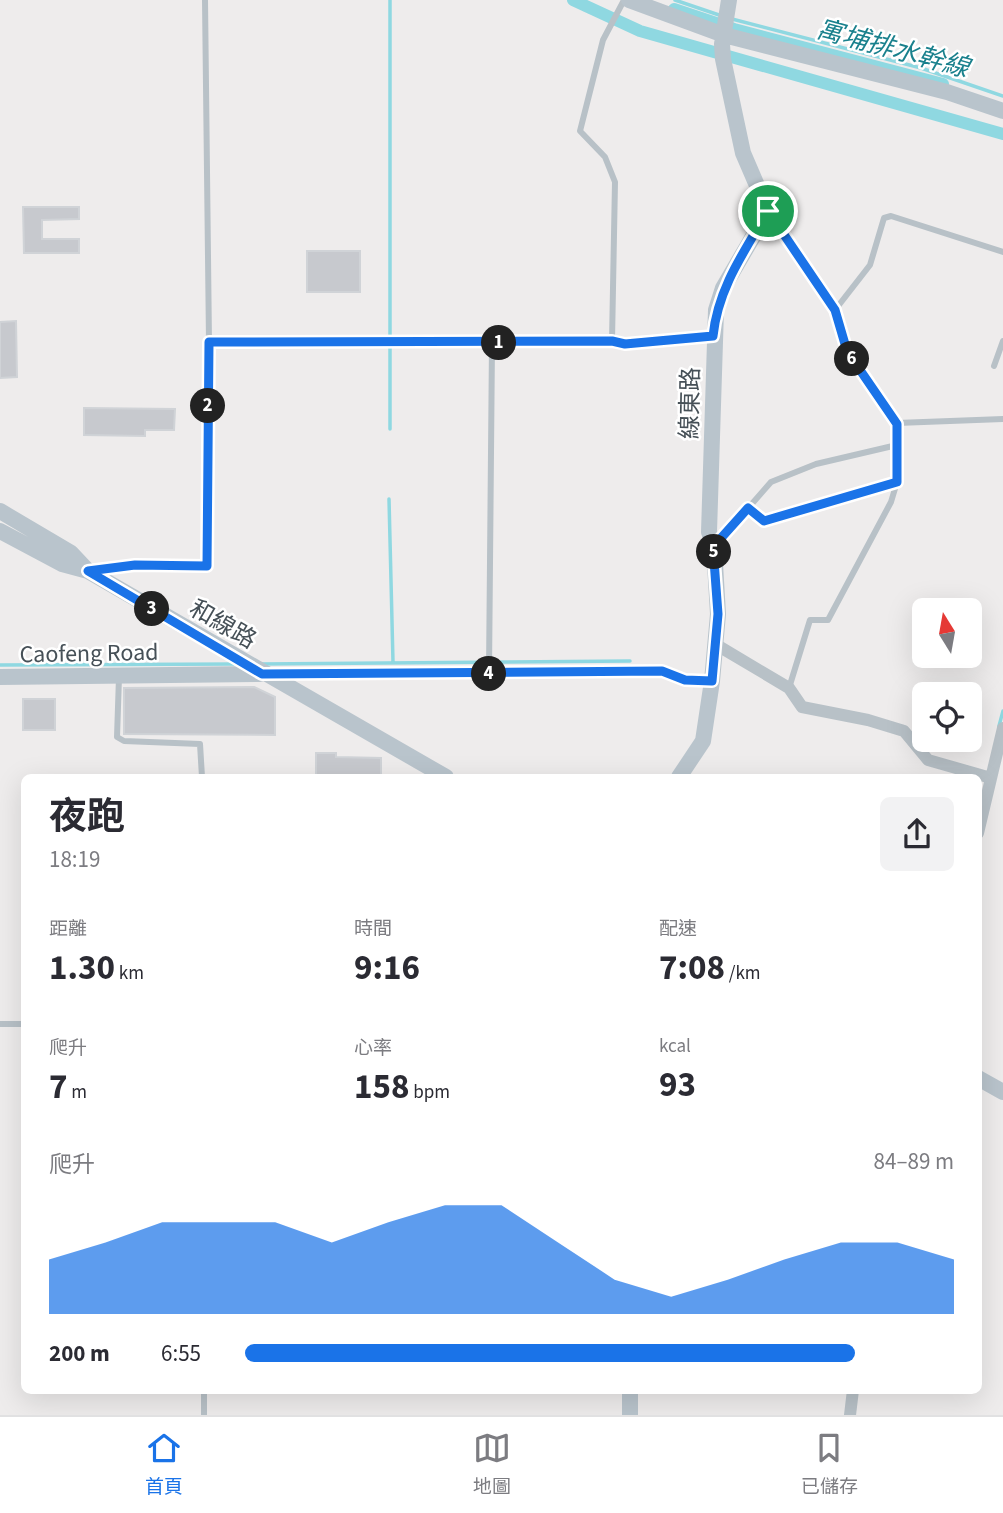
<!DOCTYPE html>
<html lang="zh-TW">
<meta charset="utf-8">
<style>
:root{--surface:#fff;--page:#f2f2f3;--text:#2b2b33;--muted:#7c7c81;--line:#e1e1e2;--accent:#1a73e8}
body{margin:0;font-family:"Source Sans 3","Noto Sans TC",sans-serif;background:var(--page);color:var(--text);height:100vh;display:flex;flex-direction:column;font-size:26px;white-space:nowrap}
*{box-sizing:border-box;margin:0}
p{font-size:23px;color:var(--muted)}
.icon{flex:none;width:38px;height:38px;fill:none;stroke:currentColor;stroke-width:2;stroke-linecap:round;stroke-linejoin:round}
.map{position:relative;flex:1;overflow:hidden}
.drawer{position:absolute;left:21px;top:774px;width:961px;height:620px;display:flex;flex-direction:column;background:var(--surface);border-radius:10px;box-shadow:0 7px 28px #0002}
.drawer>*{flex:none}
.needle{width:46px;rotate:349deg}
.controls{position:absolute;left:912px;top:598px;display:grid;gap:14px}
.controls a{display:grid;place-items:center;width:70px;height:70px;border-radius:10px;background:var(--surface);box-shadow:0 7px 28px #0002;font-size:35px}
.pin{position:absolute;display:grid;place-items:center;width:60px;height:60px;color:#fff;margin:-30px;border:4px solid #fff;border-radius:50%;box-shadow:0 2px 7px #0007}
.km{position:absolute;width:35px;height:35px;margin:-18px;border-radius:50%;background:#222;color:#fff;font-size:19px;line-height:35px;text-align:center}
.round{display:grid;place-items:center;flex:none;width:74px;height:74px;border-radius:10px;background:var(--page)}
.headline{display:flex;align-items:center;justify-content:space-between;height:119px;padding:0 28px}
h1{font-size:38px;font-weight:700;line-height:52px}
.metrics{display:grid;grid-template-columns:repeat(3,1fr);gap:10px;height:119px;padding:7px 28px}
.metrics div{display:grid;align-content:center}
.metrics b{font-size:35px;font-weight:700}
.metrics small{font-size:19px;font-weight:400}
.metrics p{font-size:19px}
.chart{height:196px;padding:14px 28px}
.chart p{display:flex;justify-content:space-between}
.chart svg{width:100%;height:126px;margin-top:7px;fill:var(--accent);opacity:.7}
ul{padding:0 28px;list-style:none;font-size:23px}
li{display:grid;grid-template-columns:112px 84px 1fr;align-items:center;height:52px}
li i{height:18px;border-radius:9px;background:var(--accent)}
.tab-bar{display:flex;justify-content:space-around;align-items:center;height:98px;border-top:2px solid var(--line);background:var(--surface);font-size:19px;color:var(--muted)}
.tab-bar a{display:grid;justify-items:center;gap:4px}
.tab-bar .on{color:var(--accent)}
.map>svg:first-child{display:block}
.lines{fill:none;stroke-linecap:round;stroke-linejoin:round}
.stream{stroke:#8fd8e1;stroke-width:3.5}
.canal{stroke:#8fd8e1;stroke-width:12}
.building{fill:#c7c9ce;stroke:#d0d3d7;stroke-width:2}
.lane{stroke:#b8c1c7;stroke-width:6}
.street{stroke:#b8c1c7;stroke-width:12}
.secondary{stroke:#b9c4cc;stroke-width:16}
.route-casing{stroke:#fff;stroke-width:14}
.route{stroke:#1a73e8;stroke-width:9}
.labels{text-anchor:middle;stroke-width:5;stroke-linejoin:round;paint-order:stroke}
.street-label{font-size:24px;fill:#465057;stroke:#fff}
.water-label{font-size:26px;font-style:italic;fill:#1a818d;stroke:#fff}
</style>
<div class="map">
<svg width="1003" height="1415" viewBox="0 0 1003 1415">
<rect width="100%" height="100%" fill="#eeecec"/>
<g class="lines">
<path class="stream" d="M675 0 722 16
M732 19 921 68 1003 96
M390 429V0
M389 499 393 662
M261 664 630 661
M0 665 240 664
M999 726 1003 711"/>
<path class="canal" d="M573 0 640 31 1003 134
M674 9 734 29 943 84"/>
</g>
<path class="building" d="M23 207H79V219L42 220V239H79V253H24Z
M307 251H360V292H307Z
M16 321 17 377 0 378V322Z
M84 408 175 409 174 430H145V436L84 435Z
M254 687 275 697V735L124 734V688Z
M23 699H55V730H23Z
M316 753H336V757L381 758V777H316Z"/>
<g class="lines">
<path class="lane" d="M769 212 835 310 847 351 897 423V482L891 502 828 620H810L789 688
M835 310 870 265 884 218 891 216 1003 252
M612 341 625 344 713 336
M209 342 612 341 615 182 605 157 580 131 603 40 624 0
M994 366 1003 341
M897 423 1003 419
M748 508 764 521 897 482
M715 546 771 482 816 464 897 445
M93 571 135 565 207 566 209 342 205 0
M489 672 492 343
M119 677 117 737 124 741 200 744 202 777
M0 1024H24
M204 1390V1415"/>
<path class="street" d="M715 644 789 688 802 707 868 720 904 731 928 760 991 778
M266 674 661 671 685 680 712 681
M978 833 1003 728
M850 1415 853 1390"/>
<path class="secondary" d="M629 0 724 35 947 92 1003 111
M0 511 71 553 87 570
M0 531 62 564 88 571 446 777
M0 677 260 674
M679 777 703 741 712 681 718 614 714 547 709 532 716 310 723 288 768 211 743 153 723 59 722 44 729 0
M978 1078 1003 1092
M630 1415V1390"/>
</g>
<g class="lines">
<defs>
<path id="route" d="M768 211 835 310 847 351 897 424V482L764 521 748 508 713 547 718 614 712 681 685 680 662 671 262 674 88 571 135 565 207 566 209 342 612 341 625 344 713 336C718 288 744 252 768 211Z"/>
</defs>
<use href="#route" class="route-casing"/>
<use href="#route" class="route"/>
</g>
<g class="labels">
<g class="street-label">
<text transform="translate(690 403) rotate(-89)" y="8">線東路</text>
<text transform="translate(223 624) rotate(30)" y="8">和線路</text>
<text transform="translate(89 653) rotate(-1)" y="8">Caofeng Road</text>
</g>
<g class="water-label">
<text transform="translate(893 48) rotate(15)" y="9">寓埔排水幹線</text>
</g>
</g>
</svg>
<div class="controls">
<a><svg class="needle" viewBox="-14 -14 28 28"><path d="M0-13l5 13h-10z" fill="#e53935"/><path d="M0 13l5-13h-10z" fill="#7c7c81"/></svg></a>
<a><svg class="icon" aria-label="locate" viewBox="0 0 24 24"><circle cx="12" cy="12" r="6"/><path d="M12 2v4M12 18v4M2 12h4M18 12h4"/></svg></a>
</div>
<div class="pin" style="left:768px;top:211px;background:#1e9e55"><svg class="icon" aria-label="arrive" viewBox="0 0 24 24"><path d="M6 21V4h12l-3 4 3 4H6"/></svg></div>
<b class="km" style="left:499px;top:343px">1</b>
<b class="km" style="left:208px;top:406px">2</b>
<b class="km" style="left:152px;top:609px">3</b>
<b class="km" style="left:489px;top:674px">4</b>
<b class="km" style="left:714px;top:552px">5</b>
<b class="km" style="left:852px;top:359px">6</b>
<section class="drawer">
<div class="headline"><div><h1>夜跑</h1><p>18:19</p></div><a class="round"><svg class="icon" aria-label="share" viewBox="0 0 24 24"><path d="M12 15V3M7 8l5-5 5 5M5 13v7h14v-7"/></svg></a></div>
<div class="metrics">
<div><p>距離</p><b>1.30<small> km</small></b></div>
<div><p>時間</p><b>9:16</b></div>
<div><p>配速</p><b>7:08<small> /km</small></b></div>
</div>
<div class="metrics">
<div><p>爬升</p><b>7<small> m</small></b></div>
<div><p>心率</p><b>158<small> bpm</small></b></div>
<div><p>kcal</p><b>93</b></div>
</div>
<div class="chart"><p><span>爬升</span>84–89 m</p>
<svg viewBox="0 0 160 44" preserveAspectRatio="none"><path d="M0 44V25L10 19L20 12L30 12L40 12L50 19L60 12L70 6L80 6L90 19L100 32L110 38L120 32L130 25L140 19L150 19L160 25V44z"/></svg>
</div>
<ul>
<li><b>200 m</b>6:55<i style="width:86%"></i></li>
</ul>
</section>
</div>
<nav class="tab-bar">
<a class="on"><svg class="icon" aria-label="home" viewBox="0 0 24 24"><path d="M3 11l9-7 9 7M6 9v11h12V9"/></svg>首頁</a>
<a><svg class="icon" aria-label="map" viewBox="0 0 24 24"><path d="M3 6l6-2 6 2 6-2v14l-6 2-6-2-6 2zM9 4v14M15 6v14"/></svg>地圖</a>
<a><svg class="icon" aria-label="saved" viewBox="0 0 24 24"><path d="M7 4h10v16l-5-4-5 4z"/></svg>已儲存</a>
</nav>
